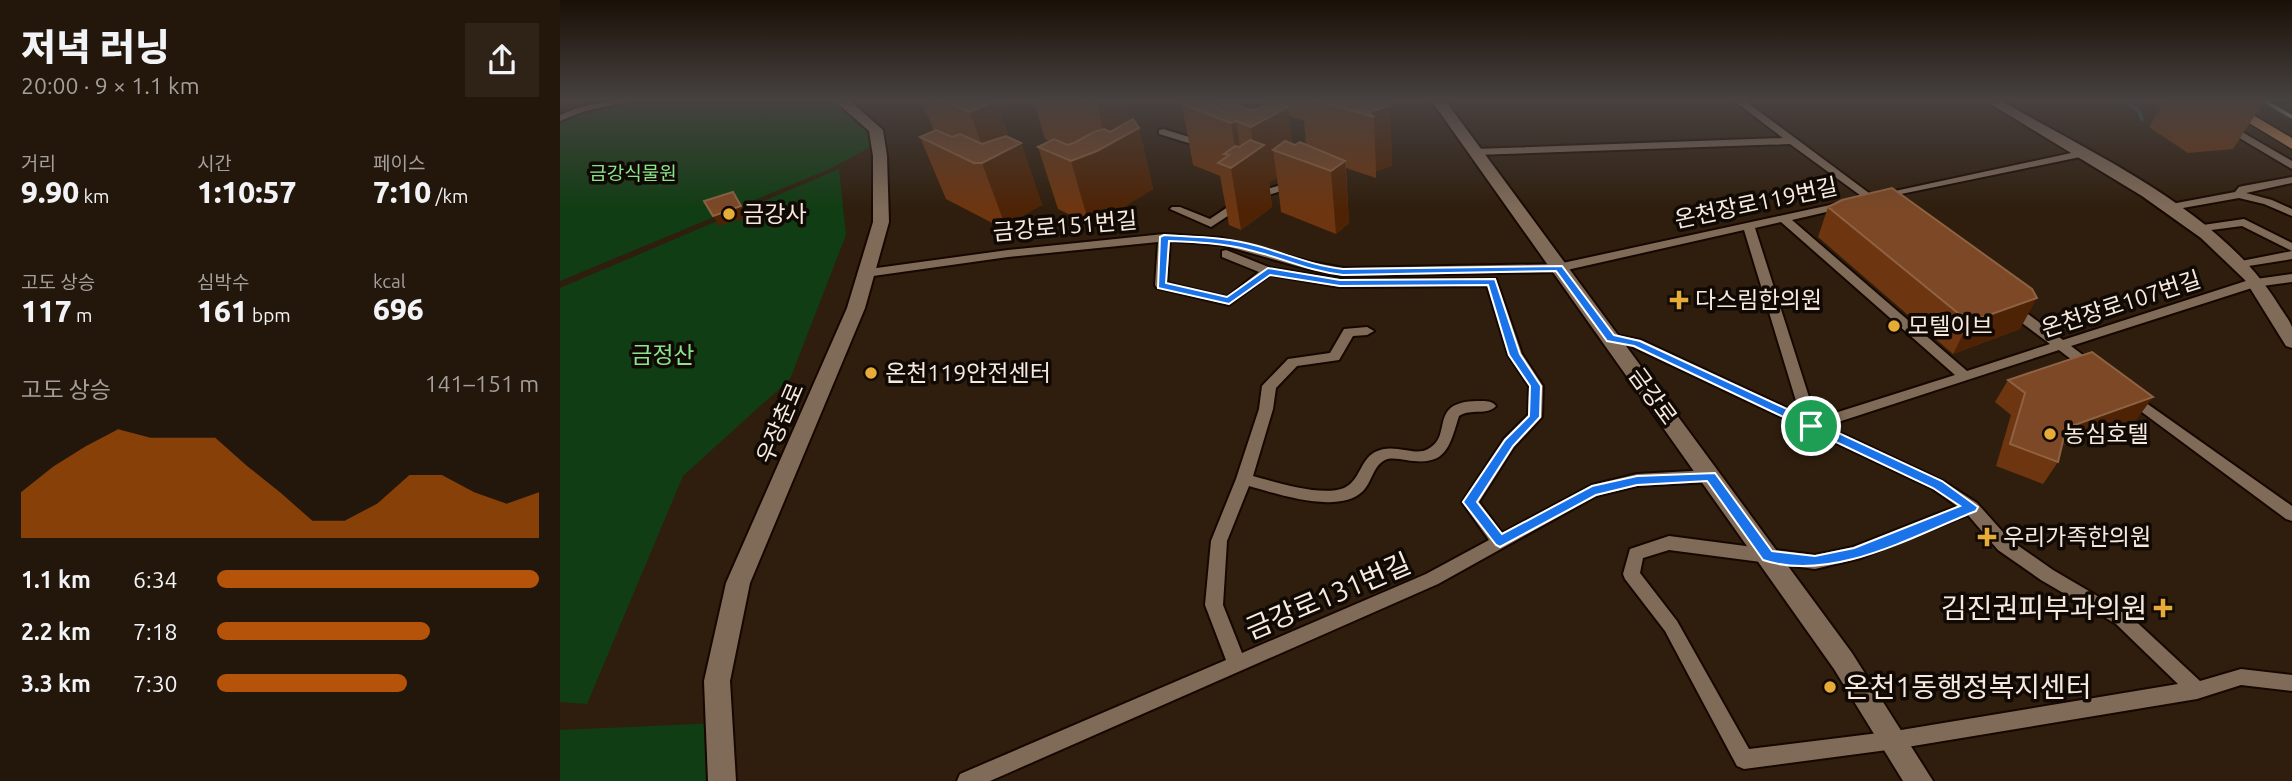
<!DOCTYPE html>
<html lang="ko">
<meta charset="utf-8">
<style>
:root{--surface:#23160a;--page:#2f2318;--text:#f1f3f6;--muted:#a39f9c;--accent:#b45309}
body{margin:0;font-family:Ubuntu,"Noto Sans KR",sans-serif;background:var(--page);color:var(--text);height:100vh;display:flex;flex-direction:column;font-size:26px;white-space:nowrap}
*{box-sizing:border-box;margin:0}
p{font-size:23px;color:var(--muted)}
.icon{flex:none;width:38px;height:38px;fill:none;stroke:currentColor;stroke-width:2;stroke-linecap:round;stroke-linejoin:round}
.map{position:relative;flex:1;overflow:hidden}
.sheet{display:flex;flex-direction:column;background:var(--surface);width:560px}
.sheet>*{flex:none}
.pin{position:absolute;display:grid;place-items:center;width:60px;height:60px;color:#fff;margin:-30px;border:4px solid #fff;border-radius:50%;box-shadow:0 2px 7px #0007}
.round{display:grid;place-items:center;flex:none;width:74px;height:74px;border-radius:0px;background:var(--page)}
.headline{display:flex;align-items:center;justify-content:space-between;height:119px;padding:0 21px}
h1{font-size:38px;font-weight:800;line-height:52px}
.metrics{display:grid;grid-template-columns:repeat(3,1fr);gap:10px;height:119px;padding:7px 21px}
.metrics div{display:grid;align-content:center}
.metrics b{font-size:30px;font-weight:800}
.metrics small{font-size:19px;font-weight:400}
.metrics p{font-size:19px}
.chart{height:196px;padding:14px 21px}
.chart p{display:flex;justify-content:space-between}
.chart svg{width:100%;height:126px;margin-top:7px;fill:var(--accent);opacity:.7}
ul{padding:0 21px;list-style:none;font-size:23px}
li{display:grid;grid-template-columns:112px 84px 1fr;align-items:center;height:52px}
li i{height:18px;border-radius:9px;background:var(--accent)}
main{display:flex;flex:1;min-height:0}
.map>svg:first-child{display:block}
.green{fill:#103d13}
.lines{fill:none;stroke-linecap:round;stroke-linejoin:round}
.stream{stroke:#1b6a71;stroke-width:3.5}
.street-casing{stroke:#160700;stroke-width:4}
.secondary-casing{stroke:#160700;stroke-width:4}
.primary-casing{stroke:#160700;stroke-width:3}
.street{fill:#806b59;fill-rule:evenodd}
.secondary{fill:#806b59;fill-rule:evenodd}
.primary{fill:#c48555;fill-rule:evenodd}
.rail{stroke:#cabdb2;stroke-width:3.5}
.wall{fill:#6d3510;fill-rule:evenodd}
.shaded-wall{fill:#4e2305}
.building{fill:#7c4826;stroke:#8f6243;stroke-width:2}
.route{fill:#1a73e8;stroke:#fff;stroke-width:2;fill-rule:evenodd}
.poi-dot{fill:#e7ac37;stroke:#110a04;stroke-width:2.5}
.labels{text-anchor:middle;stroke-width:7;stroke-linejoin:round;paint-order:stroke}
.far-park-label{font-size:19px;fill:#8ae58a;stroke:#110a04}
.street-label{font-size:23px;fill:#f6eae0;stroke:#110a04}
.poi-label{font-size:23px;fill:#f6eae0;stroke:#110a04;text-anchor:start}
.park-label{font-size:23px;fill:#8ae58a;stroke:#110a04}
.near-street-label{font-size:28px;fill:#f6eae0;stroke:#110a04}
.near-poi-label{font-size:28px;fill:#f6eae0;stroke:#110a04;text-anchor:end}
</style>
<main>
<section class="sheet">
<div class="headline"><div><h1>저녁 러닝</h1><p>20:00 · 9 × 1.1 km</p></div><a class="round"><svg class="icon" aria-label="share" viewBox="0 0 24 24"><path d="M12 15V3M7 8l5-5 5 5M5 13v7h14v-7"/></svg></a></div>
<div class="metrics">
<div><p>거리</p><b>9.90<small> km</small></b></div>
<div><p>시간</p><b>1:10:57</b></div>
<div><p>페이스</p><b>7:10<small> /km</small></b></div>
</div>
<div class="metrics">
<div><p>고도 상승</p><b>117<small> m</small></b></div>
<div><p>심박수</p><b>161<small> bpm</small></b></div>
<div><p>kcal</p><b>696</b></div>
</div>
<div class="chart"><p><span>고도 상승</span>141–151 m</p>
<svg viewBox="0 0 160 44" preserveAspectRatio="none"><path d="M0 44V28L10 19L20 12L30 6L40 9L50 9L60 9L70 19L80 28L90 38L100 38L110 32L120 22L130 22L140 28L150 32L160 28V44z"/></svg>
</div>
<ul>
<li><b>1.1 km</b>6:34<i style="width:100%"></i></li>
<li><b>2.2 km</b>7:18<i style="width:66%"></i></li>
<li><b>3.3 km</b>7:30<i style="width:59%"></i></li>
</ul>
</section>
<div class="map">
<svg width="1732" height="781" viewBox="0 0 1732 781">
<rect width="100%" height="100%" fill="#2f1e0d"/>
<path class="green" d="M81 100H281L321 141 272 168 0 281V121L25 111Z
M1692 100H1732V123Z
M279 169 286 235 230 379 123 476 27 704 0 702V288Z
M159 723 162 781H0V730Z"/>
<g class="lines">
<path class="stream" d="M1563 100 1579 111 1582 119"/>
<defs>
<path id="street" d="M56 100H76L25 111 0 121V115L20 107Z
M1173 100H1184L1317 199V195L1321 194 1525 150 1530 153 1525 156 1317 199 1325 206 1319 209 1230 144 914 155 909 152 914 149 1223 138Z
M1665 122 1732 161V169L1661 127 1660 125Z
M603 129 649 143 650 145 645 148 599 134V130Z
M1732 177V183L1686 193 1712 200 1732 209V216L1704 204 1679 198 1606 211 1600 208 1606 205 1675 192 1679 187 1683 186Z
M734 181 738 182V186L692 200 651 227 610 209 612 207H620L650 219 684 196Z
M1284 202 1290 205 1288 207 1232 220 1407 371 1490 344 1446 311 1445 308 1446 305H1456L1503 340 1689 280 1732 274V282L1695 287 1511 346 1535 364 1537 367 1535 370H1525L1499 350 1266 426 1383 481 1417 503 1450 540 1493 570 1568 614 1640 681 1681 669 1732 675V691L1681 685 1637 699 1335 749 1184 769 1177 766 1105 631 1065 579 1063 574 1070 549 1109 536 1255 555 1293 547 1397 506 1373 489 1073 347 1046 341 1044 338 1051 334 1081 340 1240 414 1184 230 998 272 783 276 744 268 662 245 610 241 607 283 667 297 699 272 662 257V251L666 250 711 268 780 279H936L962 354 983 386 982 417 954 447 919 502 942 533 1032 485 1077 474 1150 470 1155 472 1158 476 1155 480 1150 482 1077 486 1036 496 878 584 430 781H397L400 774 666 660 645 605 651 541 676 479 699 409 702 386 728 359 770 353 784 329 807 327 814 331 807 335 793 336 779 360 737 366 716 388 713 409 693 476C715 482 761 497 784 488 800 481 800 460 815 452 834 442 854 457 868 449 894 436 867 402 917 401 925 401 931 400 936 406 927 416 910 408 899 416 889 448 886 467 846 460 839 459 831 457 825 460 813 466 812 482 803 491 779 515 717 494 689 486L667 541 663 605 682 653 866 574 929 540 902 502 944 439 968 415 969 386 948 355 927 286 780 287 710 275 669 305 597 288 595 285 598 242 448 257 306 277 302 276 300 273 302 270 448 250 604 234 662 238 751 262 783 268 998 264ZM1221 222 1395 375 1256 419 1195 228ZM1408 515 1438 550 1481 580 1556 624 1618 684 1335 731 1189 749 1117 621 1080 573 1083 558 1109 550 1255 569 1301 558Z
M1684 219 1732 243V259L1676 268 1674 265 1676 262 1732 251 1682 226 1636 232 1630 229 1636 226Z
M1572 393 1732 506V521L1726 519 1567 401 1565 398Z"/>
<path id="secondary" d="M274 100H289L323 130 327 156 329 222 305 308 190 583 170 681 176 781H148L144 681 166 583 287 308 313 222V156L309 131Z
M871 100H885L1292 653 1373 781H1343L1274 669Z
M1424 100H1440C1534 155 1659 209 1718 304 1722 311 1729 319 1732 327 1732 333 1732 342 1732 348L1726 346 1685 280 1641 238 1582 196Z"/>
<path id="primary" d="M1651 100H1668L1732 138V149Z"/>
</defs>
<use href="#street" class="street-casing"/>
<use href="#secondary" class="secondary-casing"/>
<use href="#primary" class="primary-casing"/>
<use href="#street" class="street"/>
<use href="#secondary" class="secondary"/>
<use href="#primary" class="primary"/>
<path class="rail" d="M1703 100 1732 117"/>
</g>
<path class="wall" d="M361 100H447L450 109 441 113 449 137 461 143 482 205 445 225 438 226 386 199 360 137 374 131Z
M473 100H565L570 121 579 128 593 189 554 213 529 224 498 209 478 147 490 141 485 139Z
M623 100H682L683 108 690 110 698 109 708 103V100H791L795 103 830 106 832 166 816 171V178L786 168 789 223 776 234 721 212 717 178 709 182 712 207 681 230 669 225 660 176 633 165 622 104ZM729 116 744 121 746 145H735L732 144Z
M1605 100H1705L1673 149 1628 153 1589 127Z
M1268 207 1460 329 1393 354 1258 237Z
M1448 380 1577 419 1501 446 1498 462 1483 484 1436 466 1451 415 1435 402Z"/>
<path class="shaded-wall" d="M423 100H447L450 109 441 113 452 147 461 143 482 205 445 225 422 163 427 160 410 112Z
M544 100H565L573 131 579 128 593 189 554 213 529 224 511 161 547 145 537 104Z
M645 100H682L685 117 676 121 682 161 694 152 691 127 728 107 733 157 713 150 717 178 709 182 712 207 681 230 671 168 678 163 671 123 648 115Z
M830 106 832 166 816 171 814 117 808 112Z
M785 161 789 223 776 234 771 171Z
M181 206 188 217 159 226 153 216Z
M1477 298 1460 329 1393 354 1409 322Z
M1593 397 1577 419 1491 450 1506 428Z"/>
<path class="building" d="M381 100H436L410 112Z
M525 100H544L537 104Z
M624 100H639L658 107 663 104 670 106 673 104 690 110 698 109 712 101 728 107 691 127 676 121 671 123 622 104Z
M754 100H791L795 103 809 100H822L830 106 808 112 814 117Z
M573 119 579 128 537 151 511 161 478 147 494 139 507 145 514 143 534 132 544 129 550 132Z
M376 130 392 137 400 134 422 144 446 136 461 143 422 163H414L360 137Z
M690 140 704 145 671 168 658 163 669 155 664 154 675 146 679 147Z
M725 141 735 145 740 142 785 161 771 171 713 150Z
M1332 188 1472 289 1477 298 1409 322 1268 207 1282 200Z
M173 192 181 206 153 216 144 201Z
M1532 352 1593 397 1506 428 1498 462 1450 444 1465 393 1448 380Z"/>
<linearGradient id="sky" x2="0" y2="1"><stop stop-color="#1a1007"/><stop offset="0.48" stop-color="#474140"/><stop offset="1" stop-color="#474140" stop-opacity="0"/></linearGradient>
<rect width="1732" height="209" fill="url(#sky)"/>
<path class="route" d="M604 235C636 237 667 237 698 246 727 254 753 266 783 269L1002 266 1054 335 1080 341 1382 481 1418 507 1416 511C1353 536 1272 583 1203 560L1147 481 1077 485 1036 495 940 547 936 545 903 502 945 440 969 416 970 386 949 355 928 285 780 286 710 275 669 304 598 288 600 237ZM609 241C636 242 663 243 689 250 723 258 748 271 783 275L996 271 1047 341 1074 346 1373 488 1400 506 1294 548 1255 556 1212 551 1155 473 1077 476 1032 486 942 534 917 502 953 446 980 417 981 386 960 354 935 279 780 280 708 268 667 297 606 283Z"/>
<g class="poi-dot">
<circle cx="169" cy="214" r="7"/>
<path d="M1115.5 289.5h7v7h7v7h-7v7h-7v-7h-7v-7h7z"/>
<circle cx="1334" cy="326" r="7"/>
<circle cx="311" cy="373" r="7"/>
<circle cx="1490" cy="434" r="7"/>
<path d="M1423.5 526.5h7v7h7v7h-7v7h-7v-7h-7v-7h7z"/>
<path d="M1599.5 597.5h7v7h7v7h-7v7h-7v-7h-7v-7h7z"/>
<circle cx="1270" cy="687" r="7"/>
</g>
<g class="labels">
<g class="far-park-label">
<text x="73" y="180">금강식물원</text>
</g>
<g class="street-label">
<text transform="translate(1196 203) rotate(-12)" y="8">온천장로119번길</text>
<text transform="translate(505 226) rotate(-5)" y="8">금강로151번길</text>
<text transform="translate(1561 304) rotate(-18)" y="8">온천장로107번길</text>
<text transform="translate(1093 396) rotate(54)" y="8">금강로</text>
<text transform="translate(220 423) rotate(-67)" y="8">우장춘로</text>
</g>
<g class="poi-label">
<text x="183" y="222">금강사</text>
<text x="1135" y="308">다스림한의원</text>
<text x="1348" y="334">모텔이브</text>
<text x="325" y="381">온천119안전센터</text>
<text x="1504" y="442">농심호텔</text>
<text x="1443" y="545">우리가족한의원</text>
</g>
<g class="park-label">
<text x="103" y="363">금정산</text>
</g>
<g class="near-street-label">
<text transform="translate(768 596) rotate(-23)" y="10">금강로131번길</text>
</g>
<g class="near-poi-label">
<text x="1587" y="618">김진권피부과의원</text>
<text x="1284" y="697" text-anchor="start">온천1동행정복지센터</text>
</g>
</g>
</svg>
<div class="pin" style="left:1251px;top:426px;background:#1e9e55"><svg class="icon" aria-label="arrive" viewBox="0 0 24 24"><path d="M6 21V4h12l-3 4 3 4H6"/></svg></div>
</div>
</main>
